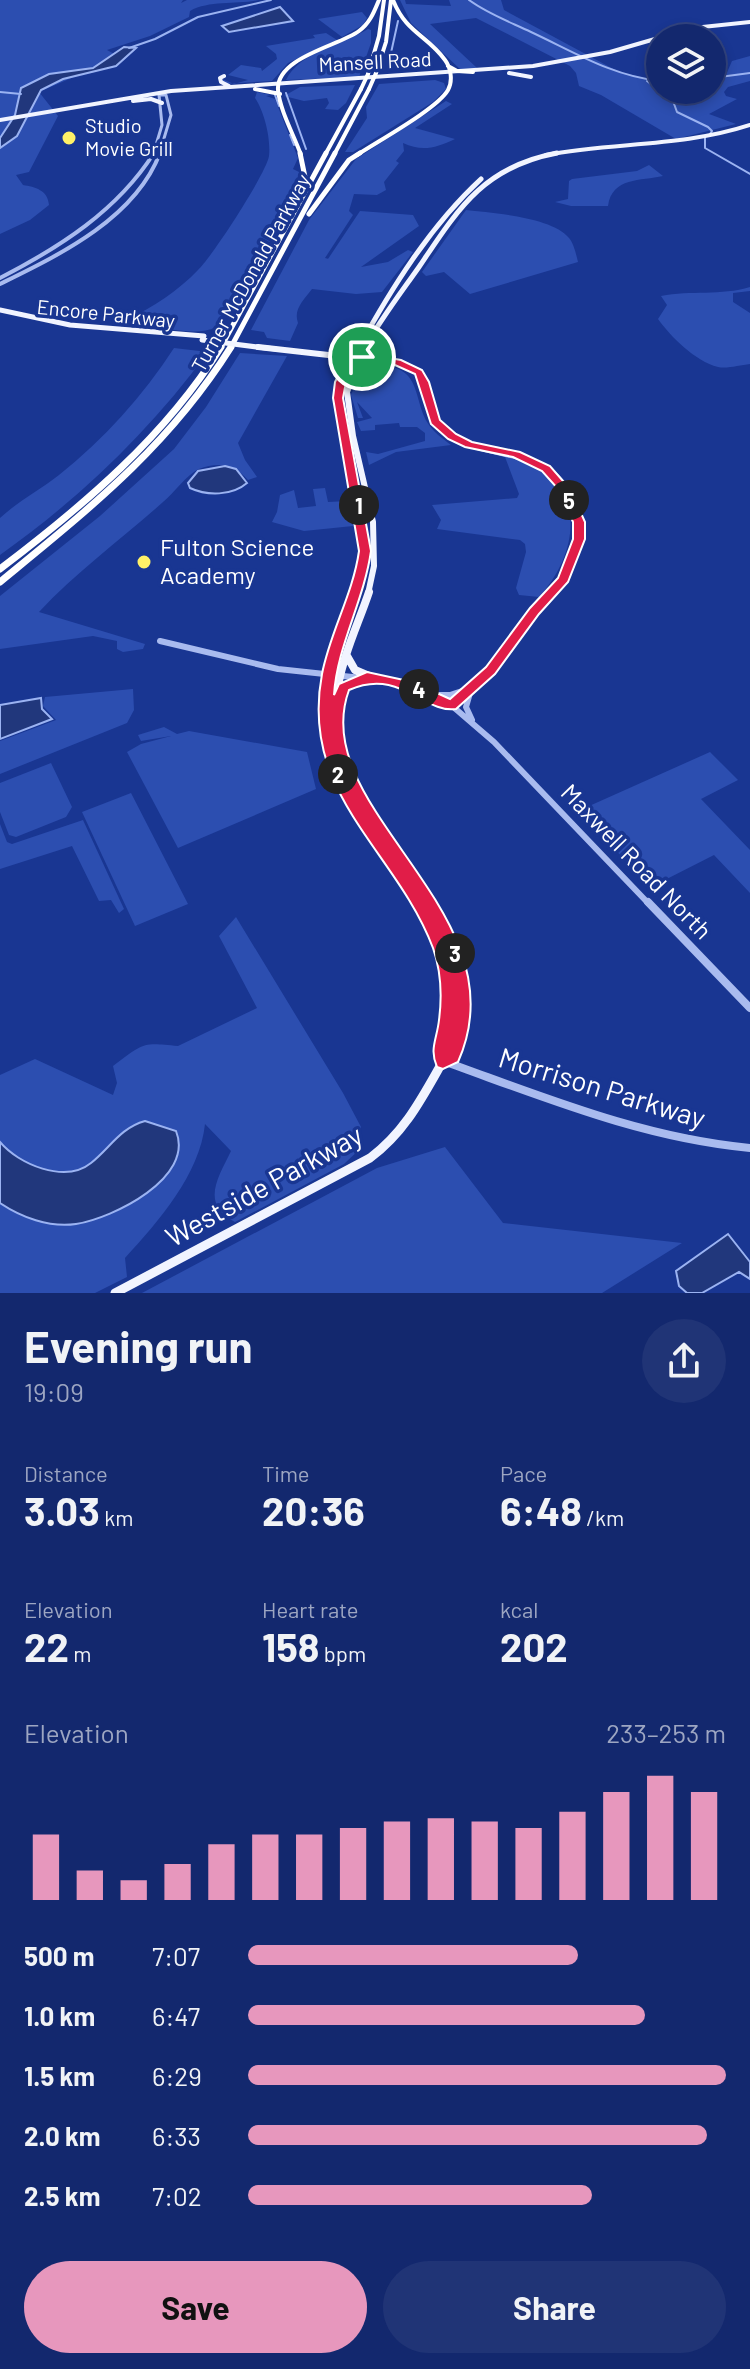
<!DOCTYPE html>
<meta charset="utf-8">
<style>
:root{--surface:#13286e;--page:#203476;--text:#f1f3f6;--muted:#9da6c2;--line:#324481;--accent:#e797bd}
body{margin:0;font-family:Barlow,sans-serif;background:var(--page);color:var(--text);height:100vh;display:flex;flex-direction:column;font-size:30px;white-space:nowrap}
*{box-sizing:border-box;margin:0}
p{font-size:26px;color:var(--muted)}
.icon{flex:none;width:44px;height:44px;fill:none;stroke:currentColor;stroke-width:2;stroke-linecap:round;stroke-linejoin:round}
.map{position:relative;height:1293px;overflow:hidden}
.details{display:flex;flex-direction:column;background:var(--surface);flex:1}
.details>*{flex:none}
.tools{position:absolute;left:646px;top:24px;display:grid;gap:16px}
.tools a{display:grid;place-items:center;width:80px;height:80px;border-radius:50%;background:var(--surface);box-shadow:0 4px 12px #0003,0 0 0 2px var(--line);font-size:40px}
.pin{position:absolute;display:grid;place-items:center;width:68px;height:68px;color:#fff;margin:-34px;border:4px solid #fff;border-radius:50%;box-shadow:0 2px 8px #0007}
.km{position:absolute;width:40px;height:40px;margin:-20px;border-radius:50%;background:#222;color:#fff;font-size:22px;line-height:40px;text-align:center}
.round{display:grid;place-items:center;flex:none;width:84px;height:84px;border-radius:42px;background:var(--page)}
.head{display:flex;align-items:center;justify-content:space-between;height:136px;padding:0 24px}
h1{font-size:44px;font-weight:700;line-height:60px}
.metrics{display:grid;grid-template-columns:repeat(3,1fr);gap:12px;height:136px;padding:8px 24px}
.metrics div{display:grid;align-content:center}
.metrics b{font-size:40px;font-weight:700}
.metrics small{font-size:22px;font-weight:400}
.metrics p{font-size:22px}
.chart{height:224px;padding:16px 24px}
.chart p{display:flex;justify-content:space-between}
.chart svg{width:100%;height:144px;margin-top:8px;stroke:var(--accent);stroke-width:6}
.cta{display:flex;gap:16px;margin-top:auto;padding:16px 24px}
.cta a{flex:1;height:92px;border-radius:48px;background:var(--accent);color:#111;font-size:32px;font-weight:700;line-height:92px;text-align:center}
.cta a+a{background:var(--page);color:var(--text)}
ul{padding:0 24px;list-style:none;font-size:26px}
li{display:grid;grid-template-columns:128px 96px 1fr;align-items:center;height:60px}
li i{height:20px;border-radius:10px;background:var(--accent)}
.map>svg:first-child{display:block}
.green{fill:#2c4eb0}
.water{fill:#21377c;stroke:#9bb3f2;stroke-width:2}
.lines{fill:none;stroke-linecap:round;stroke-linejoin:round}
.stream{stroke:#9bb3f2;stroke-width:2}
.minor-far4{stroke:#a9bbef;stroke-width:3}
.minor-far3{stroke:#a9bbef;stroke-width:4}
.minor-far2{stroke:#a9bbef;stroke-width:5}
.minor-far1{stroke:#a9bbef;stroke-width:6}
.minor{stroke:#a9bbef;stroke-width:8}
.major-far4{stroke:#f1f4ff;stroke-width:4}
.major-far3{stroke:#f1f4ff;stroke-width:5}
.major-far2{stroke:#f1f4ff;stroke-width:6}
.major-far1{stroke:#f1f4ff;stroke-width:8}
.major{stroke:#f1f4ff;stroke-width:9}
.highway-far2{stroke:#fff;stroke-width:4}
.highway-far1{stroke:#fff;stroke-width:5}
.highway{stroke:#fff;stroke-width:7}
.major-bridge{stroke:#f1f4ff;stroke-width:5}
.highway-bridge{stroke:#fff;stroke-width:4}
.route{fill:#e11d48;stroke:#fff;stroke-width:2;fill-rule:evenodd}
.poi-dot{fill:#fff167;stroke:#193692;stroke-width:3}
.labels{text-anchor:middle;stroke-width:7;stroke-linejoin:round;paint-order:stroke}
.far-street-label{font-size:20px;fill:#fff;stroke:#193692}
.far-poi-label{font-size:20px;fill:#fff;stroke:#193692;text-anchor:start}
.poi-label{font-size:24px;fill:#fff;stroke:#193692;text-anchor:start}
.street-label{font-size:24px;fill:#fff;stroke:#193692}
.near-street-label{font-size:28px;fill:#fff;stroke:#193692}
</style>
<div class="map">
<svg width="750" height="1293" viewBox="0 0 750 1293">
<rect width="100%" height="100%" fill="#193692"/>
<path class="green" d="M0 0H183L181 3 187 0H259C237 5 210 0 190 11L189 17 150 36 107 50 120 57 39 92 58 116 29 172 16 175 23 185C35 187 48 190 49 205L30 220 0 234Z
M400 0H405L406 4 451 6 449 0H501L504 10 619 72 660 82V90H712V79L725 77 732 61 750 56V81L728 87 724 92 726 96 737 99 709 114 736 124 676 139 601 95 579 86 576 73 570 66 476 18 430 24 477 68 476 70H461L411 23Z
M362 12 367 18 363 25 342 37 318 19Z
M368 29 371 30V43L359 77 286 80C299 52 344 44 368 29Z
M326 33 337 40 288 63 272 81 223 84 222 79 234 84 248 80 228 75 241 65 261 68 262 71 277 59 276 54 266 46 315 38 313 35Z
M435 80 444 83 446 89 433 102 353 152H345L367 118 366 107 379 84Z
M355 85 346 103 338 110 325 109 329 103 327 98 304 101 284 96 300 87Z
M257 92 271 95 266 96 275 99 298 158 293 169 299 172C295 195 235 318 217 327 193 338 156 325 130 324L128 319C152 308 179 290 198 270 212 257 267 172 269 156 271 138 264 111 255 98Z
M446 101 452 104 415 128 455 139C436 148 422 152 403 143L404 151 396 161 399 163 384 182 386 190 377 195 354 194 349 211 353 215 325 258 359 267 328 259 360 211 413 215 419 226 361 267 388 262 408 250 413 252 382 292 356 294 312 289C304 300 293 309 298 323L290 341 267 338 264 332 251 330 309 220 356 159Z
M649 165 663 176C641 181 612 177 608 206H571L555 202 568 199 569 181 572 179 637 171Z
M466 210C492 213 552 217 569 238 574 244 576 254 578 262L470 294 444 272 426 276 422 272Z
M750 287V291L733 293V302L750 313V364C740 365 727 369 718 367 695 361 671 337 658 319L667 305 661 296C691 290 721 296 750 287Z
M174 348 208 352C149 432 80 498 0 555V518C17 502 40 490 59 475 104 439 143 396 174 348Z
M240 353 287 356 238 443 245 460 257 477 248 480C235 465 219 461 199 469 186 475 174 493 163 502 122 539 77 571 39 612L145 644 143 649 123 652 117 649V641L93 636 0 649V596L100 516 174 449 206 407Z
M382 365C421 369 413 396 427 422 433 432 442 438 451 445L396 452 369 465 366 452 378 454 425 441V433L417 427H400L399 423 375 425V430L361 431 357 422 372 418 357 402 363 418H358L351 395 360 373Z
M505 457C585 470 586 546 539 597L519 595 516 588 526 552 525 544 520 540 437 529 441 520 432 505 517 498 519 494Z
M325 488 328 502 348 501 353 526 304 531 272 522 277 512 280 495 294 490 298 508 316 506 313 489Z
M133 689 134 710 127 723 0 774V741L56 720 43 706 45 697Z
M164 727 177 734 189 731 307 752 316 789 178 848 127 752 141 744 171 736 141 741 138 735Z
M710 752 738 780 701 799 750 850V893L714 855 651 887 578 811Z
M51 763 72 807 66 817 16 837 9 835 0 812V783Z
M131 793 188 904 135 926 82 812Z
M83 820 124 909 119 913 111 900 99 901 72 846 0 869V824L7 842 12 844Z
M236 917 343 1093 361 1127V1148L344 1164 235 1222C200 1204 218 1178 231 1151L205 1124C200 1174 158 1222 125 1258L127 1277 95 1293H0V1075L35 1059 113 1095 117 1083 113 1066C144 1043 141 1042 178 1046L257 1008 219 936Z
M445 1147 503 1223 682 1243 602 1293H142L377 1168Z"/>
<path class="water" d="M280 7 293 21 229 32 222 26Z
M124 47 136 48 116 66 63 79 41 90 17 136 0 148V138L15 115 21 88 49 74 93 68Z
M225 466 236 469 247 483C232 496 207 496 190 488L188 483 198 471Z
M41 698 42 709 52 719 0 739V705Z
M145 1121 176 1131C195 1178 113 1218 76 1224 49 1228 21 1217 0 1203V1142C18 1164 65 1184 91 1163 110 1148 120 1128 145 1121Z
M728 1234 750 1262V1279L739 1272 702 1293H687L679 1286 676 1271Z"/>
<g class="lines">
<path class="stream" d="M469 0C488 14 510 22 531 32 574 52 612 76 660 81
M129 48 155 39 198 17 271 0
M389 62 398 21
M712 78 750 73
M647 81 673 101 677 112 708 127 712 131 710 134
M0 92 21 94
M286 93 306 149
M275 95 279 106
M290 135 294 145
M705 138V148L750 174"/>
<path class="minor-far4" d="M153 155 162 125 159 95H166L171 115 159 155"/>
<path class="minor-far3" d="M0 278C60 247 117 211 154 153
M0 284C59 255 135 219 160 153"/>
<path class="minor-far2" d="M362 357 397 362 418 372C428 389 426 414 440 428 483 469 567 436 577 522 581 551 570 574 550 594"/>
<path class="minor-far1" d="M160 641 278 669 399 682 451 705 494 742 649 904
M470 693 466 707 472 720
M433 695H450L465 690
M451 705 486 672 552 592"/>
<path class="minor" d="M648 902 750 1008
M443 1061C544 1097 642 1138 750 1148"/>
<path class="major-far4" d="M509 73 531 77
M224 76 220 78 221 82 229 86
M133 101 151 99 162 103
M0 120 171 91 533 66 610 52 693 28 750 22
M546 155C614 142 683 147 750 125"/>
<path class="major-far3" d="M0 310 70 325 204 336
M257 347 276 349
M358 349C391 289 430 226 481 179
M364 349C380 320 400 294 419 267 458 209 483 167 557 153"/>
<path class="major-far2" d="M258 347 355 358
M365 347 347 392 353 436 373 522 374 566 368 594
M355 594 365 551 338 403 342 383 359 347"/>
<path class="major-far1" d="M356 592C345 625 328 658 325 693 319 777 377 837 418 904
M369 592C359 622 345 650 339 681 321 771 389 833 430 904
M347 656 355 670 369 676
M337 705 344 687 367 676"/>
<path class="major" d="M417 902C437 934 454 971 450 1011 448 1028 439 1043 443 1061
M115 1293 370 1158C405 1132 422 1098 443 1061L452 1056C465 989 464 962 429 902"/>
<path class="highway-far2" d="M448 66 457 71 473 72
M376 73 386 42 391 0
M368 74 379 36 384 0
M255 89 280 94
M301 155C294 135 280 111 278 90 276 57 339 46 359 31 370 23 374 12 379 0
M325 155 361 89
M334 155 369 89
M357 155C378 141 437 109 448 90 453 81 451 68 445 60 427 35 406 33 393 0"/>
<path class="highway-far1" d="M298 192 305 177 300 153
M309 214 349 160 360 153
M220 349 326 153
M230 349 335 153"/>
<path class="highway" d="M0 569C83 506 165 437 221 347
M0 582C90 508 168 447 231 347"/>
<path class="major-bridge" d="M202 340 257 347"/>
<path class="highway-bridge" d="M361 89 368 74
M369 89 376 73"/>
</g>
<path class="route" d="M358 343 363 346 360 353 401 360 422 370 429 382 440 420 456 434 472 442 520 452 550 466 570 489 585 522V539L568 582 539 614 495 674 456 709C424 714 400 667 349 690 305 810 525 912 458 1062L443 1069 437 1067C429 1049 437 1039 439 1020 442 997 441 971 433 948 396 850 299 795 322 674 330 632 353 594 359 551L333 398 335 382 348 356 337 352ZM357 359 395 365 415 374 431 424 448 439 465 447 513 457 542 471 559 490 573 522V539L558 578 530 608 486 667 450 699 413 682 367 672 339 684 334 695C337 646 364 601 371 551L343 398 346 382Z"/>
<g class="poi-dot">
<circle cx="69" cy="138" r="8"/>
<circle cx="144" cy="562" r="8"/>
</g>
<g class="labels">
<g class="far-street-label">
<text transform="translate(375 62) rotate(-3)" y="7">Mansell Road</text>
<text transform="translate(251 273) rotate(-61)" y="7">Turner McDonald Parkway</text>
<text transform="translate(106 314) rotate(6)" y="7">Encore Parkway</text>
</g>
<g class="far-poi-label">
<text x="85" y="133">Studio<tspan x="85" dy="23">Movie Grill</tspan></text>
</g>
<g class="poi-label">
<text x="160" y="556">Fulton Science<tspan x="160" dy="28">Academy</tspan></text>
</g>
<g class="street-label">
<text transform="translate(636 862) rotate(46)" y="8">Maxwell Road North</text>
</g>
<g class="near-street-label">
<text transform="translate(602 1088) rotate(17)" y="10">Morrison Parkway</text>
<text transform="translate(264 1186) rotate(-29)" y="10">Westside Parkway</text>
</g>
</g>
</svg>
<div class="tools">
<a><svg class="icon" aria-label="layers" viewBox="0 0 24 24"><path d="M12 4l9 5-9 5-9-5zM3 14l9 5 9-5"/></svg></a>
</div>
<div class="pin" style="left:362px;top:357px;background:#1e9e55"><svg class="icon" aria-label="arrive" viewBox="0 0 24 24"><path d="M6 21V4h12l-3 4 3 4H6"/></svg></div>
<b class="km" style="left:359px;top:505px">1</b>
<b class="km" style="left:338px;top:774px">2</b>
<b class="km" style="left:455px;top:953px">3</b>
<b class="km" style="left:419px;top:689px">4</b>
<b class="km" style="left:569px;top:500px">5</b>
</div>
<section class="details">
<div class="head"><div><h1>Evening run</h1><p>19:09</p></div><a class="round"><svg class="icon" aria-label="share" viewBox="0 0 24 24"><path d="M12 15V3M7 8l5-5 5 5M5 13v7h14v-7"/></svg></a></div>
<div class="metrics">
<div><p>Distance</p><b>3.03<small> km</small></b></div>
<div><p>Time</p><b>20:36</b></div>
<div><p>Pace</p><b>6:48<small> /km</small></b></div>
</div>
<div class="metrics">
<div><p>Elevation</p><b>22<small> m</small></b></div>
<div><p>Heart rate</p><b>158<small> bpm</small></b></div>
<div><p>kcal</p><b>202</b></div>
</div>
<div class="chart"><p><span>Elevation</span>233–253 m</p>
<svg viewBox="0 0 160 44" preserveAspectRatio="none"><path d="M5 44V24M15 44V35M25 44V38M35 44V33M45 44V27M55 44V24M65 44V24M75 44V22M85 44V20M95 44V19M105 44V20M115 44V22M125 44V17M135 44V11M145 44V6M155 44V11"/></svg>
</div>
<ul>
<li><b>500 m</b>7:07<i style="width:69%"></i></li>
<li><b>1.0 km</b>6:47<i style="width:83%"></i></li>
<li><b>1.5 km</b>6:29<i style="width:100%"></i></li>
<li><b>2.0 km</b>6:33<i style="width:96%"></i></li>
<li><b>2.5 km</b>7:02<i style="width:72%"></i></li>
</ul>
<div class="cta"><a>Save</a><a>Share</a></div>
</section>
